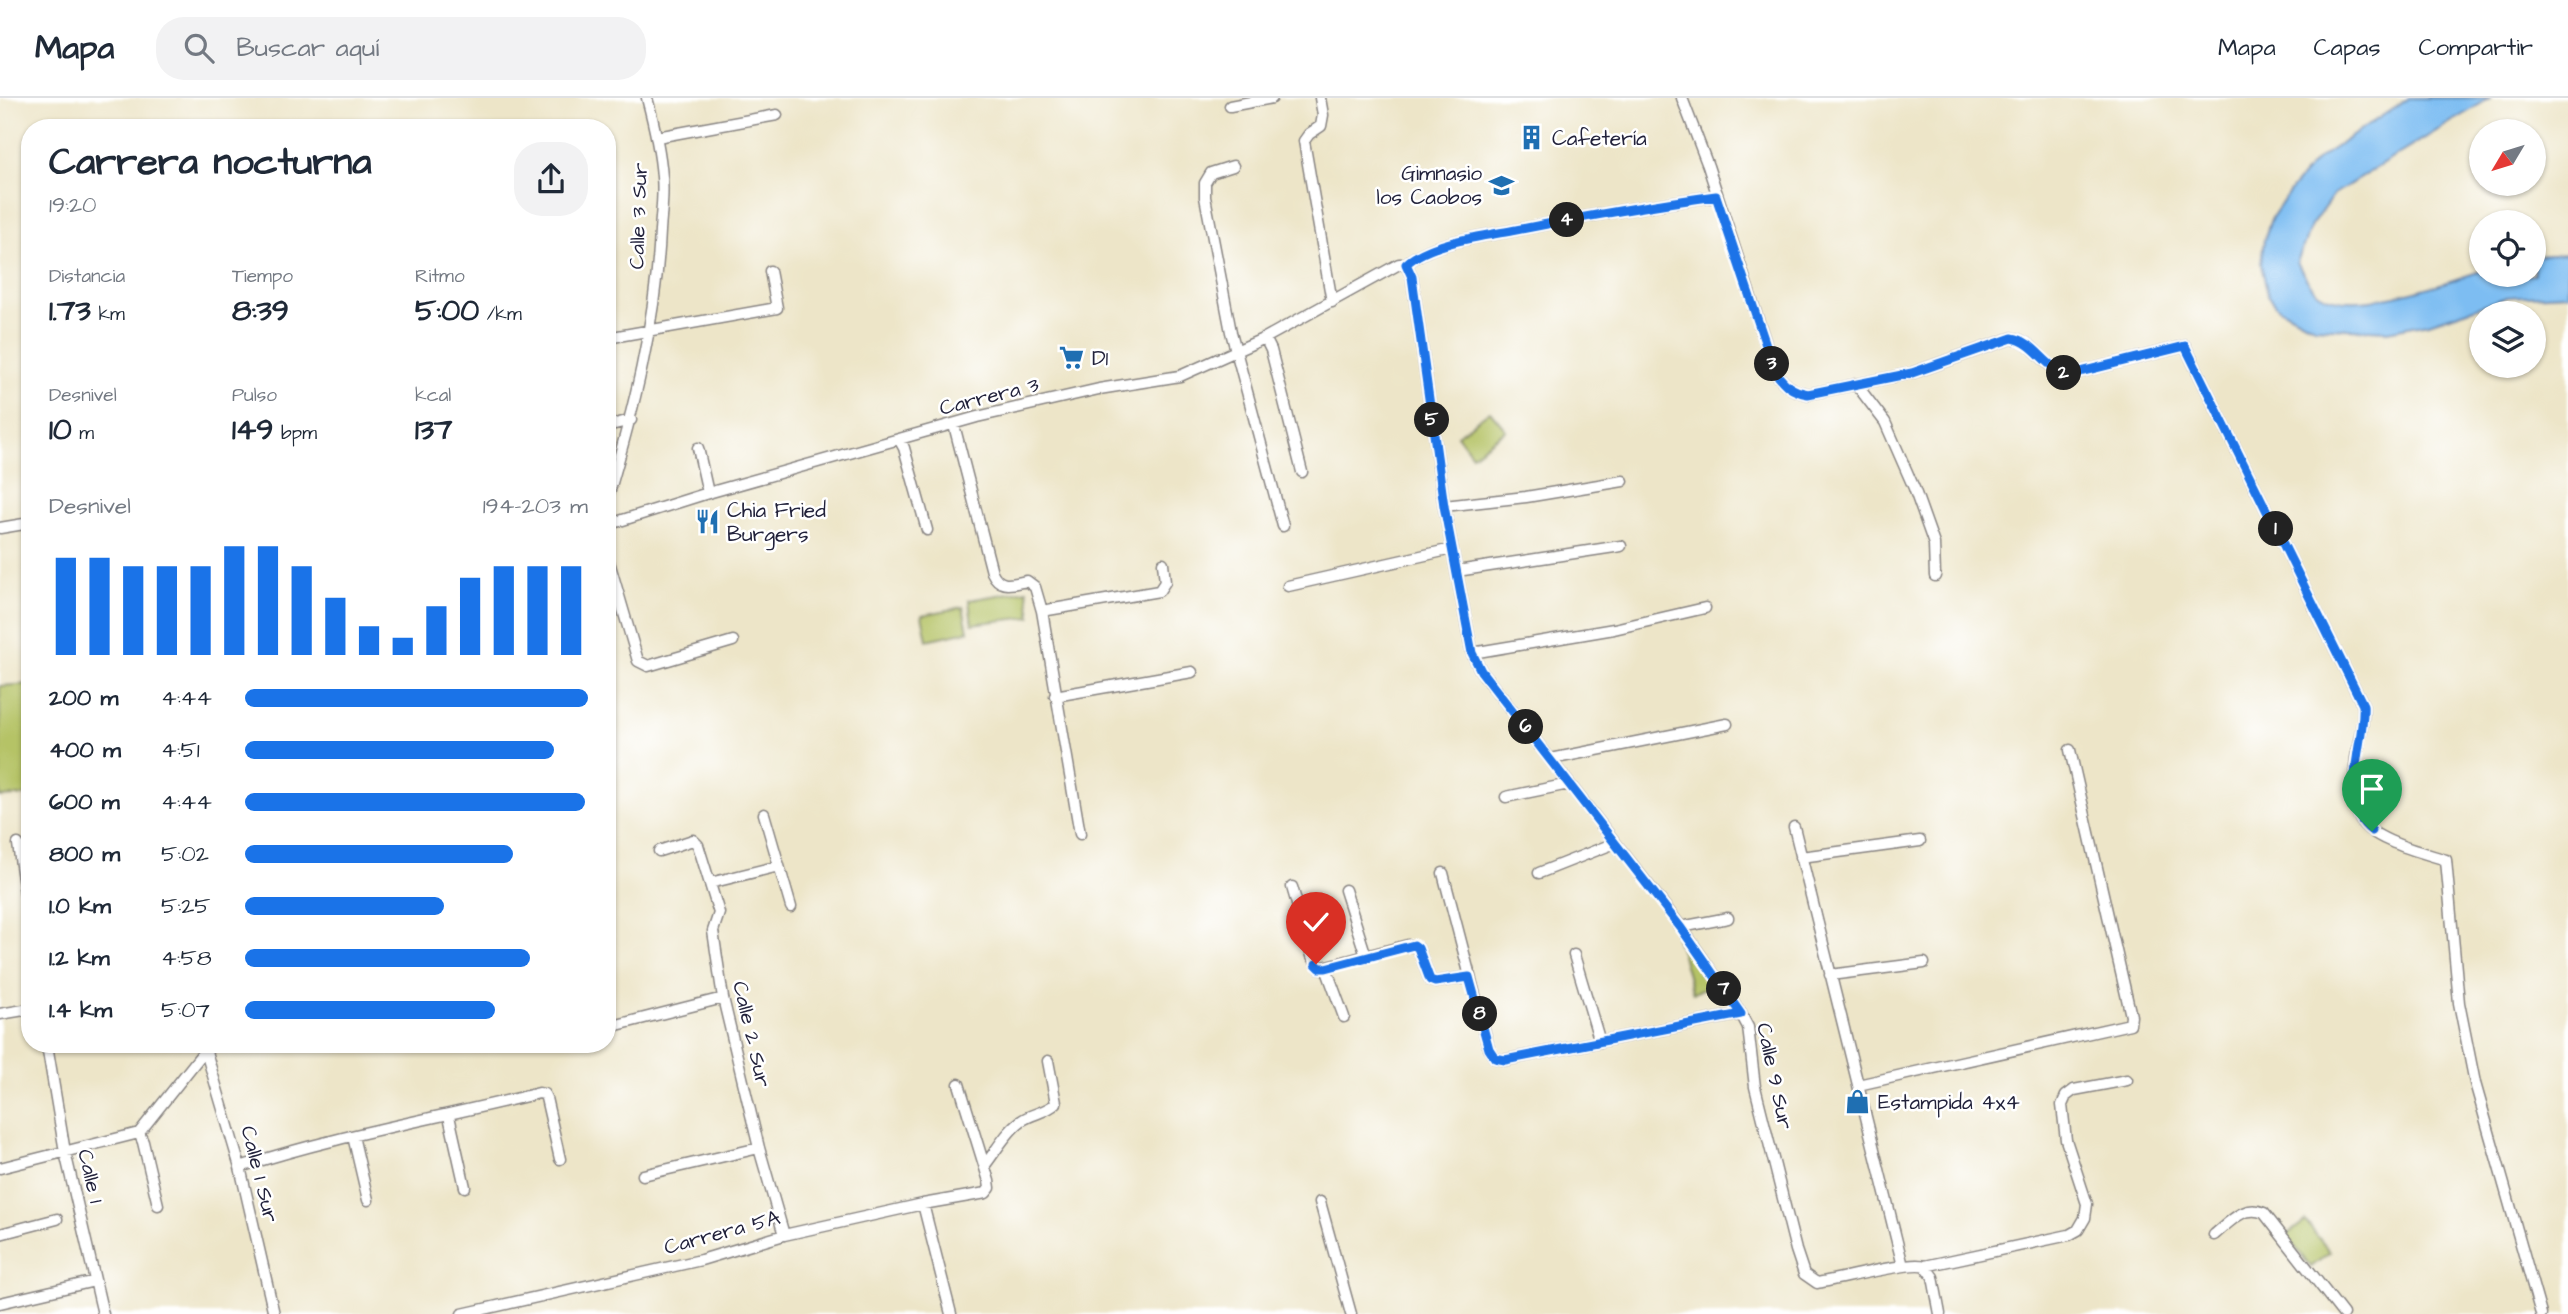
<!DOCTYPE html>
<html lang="es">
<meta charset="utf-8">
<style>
:root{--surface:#fff;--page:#f2f2f3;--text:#1f2937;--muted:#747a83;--line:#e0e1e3;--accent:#1a73e8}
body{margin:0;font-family:"Architects Daughter",sans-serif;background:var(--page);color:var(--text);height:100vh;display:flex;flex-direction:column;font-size:26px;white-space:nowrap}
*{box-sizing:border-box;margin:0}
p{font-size:23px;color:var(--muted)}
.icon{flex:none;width:38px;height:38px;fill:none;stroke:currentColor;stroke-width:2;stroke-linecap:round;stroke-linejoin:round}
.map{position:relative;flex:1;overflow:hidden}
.sheet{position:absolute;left:21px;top:21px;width:595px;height:934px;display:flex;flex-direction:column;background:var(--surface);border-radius:28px;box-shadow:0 2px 5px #0004}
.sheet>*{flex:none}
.needle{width:46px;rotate:232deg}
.buttons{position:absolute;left:2469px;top:21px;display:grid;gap:14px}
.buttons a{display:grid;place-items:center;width:77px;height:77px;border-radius:50%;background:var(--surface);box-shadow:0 2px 5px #0004;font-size:35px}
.pin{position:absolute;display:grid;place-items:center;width:60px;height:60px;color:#fff;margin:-72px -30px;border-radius:50% 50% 50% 0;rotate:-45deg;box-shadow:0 0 7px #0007}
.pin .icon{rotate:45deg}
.km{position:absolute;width:35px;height:35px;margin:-18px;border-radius:50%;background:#222;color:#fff;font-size:19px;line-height:35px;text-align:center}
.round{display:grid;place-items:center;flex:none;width:74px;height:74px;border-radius:28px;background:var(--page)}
.overview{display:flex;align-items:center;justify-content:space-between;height:119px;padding:0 28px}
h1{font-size:38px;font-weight:700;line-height:52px}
.stats{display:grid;grid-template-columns:repeat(3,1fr);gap:10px;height:119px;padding:7px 28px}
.stats div{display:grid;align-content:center}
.stats b{font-size:30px;font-weight:700}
.stats small{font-size:19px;font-weight:400}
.stats p{font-size:19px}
.chart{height:196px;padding:14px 28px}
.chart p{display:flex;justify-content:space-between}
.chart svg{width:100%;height:126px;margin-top:7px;stroke:var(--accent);stroke-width:6}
ul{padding:0 28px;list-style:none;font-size:23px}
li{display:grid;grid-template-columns:112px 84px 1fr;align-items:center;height:52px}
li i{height:18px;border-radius:9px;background:var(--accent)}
header{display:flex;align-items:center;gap:42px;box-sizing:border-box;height:98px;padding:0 35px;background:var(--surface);border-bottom:2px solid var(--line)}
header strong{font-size:33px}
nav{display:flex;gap:38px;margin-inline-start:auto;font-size:24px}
.search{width:490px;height:63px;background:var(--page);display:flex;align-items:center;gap:18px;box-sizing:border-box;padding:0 24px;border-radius:28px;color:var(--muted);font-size:26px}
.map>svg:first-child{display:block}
.green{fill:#b5c366;stroke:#6c7250;stroke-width:2}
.water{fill:#7dbdf2;stroke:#507096;stroke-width:2}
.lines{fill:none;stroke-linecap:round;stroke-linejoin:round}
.minor-casing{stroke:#888482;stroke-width:13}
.minor{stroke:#fff;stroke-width:10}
.route-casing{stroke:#fff;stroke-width:14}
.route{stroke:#1a73e8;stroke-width:9}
.labels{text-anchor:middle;stroke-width:5;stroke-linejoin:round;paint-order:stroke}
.poi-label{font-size:21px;fill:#22223b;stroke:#fff;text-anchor:start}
.street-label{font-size:21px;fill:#22223b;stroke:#fff}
</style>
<header>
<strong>Mapa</strong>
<div class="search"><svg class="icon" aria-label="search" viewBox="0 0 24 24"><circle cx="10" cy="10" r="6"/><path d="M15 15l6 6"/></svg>Buscar aquí</div>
<nav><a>Mapa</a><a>Capas</a><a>Compartir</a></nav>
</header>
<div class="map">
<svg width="2568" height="1216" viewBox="0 0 2568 1216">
<rect width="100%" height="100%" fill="#fff"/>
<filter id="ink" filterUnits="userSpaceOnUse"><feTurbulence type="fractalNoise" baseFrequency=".0143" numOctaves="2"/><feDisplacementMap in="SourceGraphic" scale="14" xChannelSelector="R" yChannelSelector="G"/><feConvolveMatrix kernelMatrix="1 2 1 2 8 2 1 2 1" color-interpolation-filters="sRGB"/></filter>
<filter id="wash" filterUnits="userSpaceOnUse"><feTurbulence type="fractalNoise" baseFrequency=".00686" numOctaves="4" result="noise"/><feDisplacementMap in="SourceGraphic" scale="28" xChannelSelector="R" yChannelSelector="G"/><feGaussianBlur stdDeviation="1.57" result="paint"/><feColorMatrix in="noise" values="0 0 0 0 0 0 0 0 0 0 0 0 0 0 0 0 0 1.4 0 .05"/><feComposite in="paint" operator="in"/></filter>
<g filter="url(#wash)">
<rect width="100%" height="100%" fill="#ede5c8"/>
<path class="green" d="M1490 313 1506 332 1472 357 1457 337Z
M1027 492 1031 519 972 526 969 502Z
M963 509 968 533 927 542 922 517Z
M30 586V697L0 699V588Z
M1676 837 1713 888 1693 895Z
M2305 1123 2330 1154 2311 1169 2286 1138Z"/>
<path class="water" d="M2409 0H2490L2334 96 2311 128 2297 164C2302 174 2309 188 2319 195 2353 219 2445 184 2481 173L2482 177H2534V158L2568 156V196L2507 199 2429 225 2387 233 2314 229 2279 210 2268 197 2261 166 2264 142 2271 121 2292 90 2316 62Z"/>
</g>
<g filter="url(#ink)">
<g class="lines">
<defs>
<path id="minor" d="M1320 0 1323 17 1321 28 1309 36 1304 43 1332 204
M1682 0 1708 68 1775 274C1785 287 1791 293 1808 296L1912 275 2012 240C2039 244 2043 274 2072 276L2185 248 2363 607C2365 626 2358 643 2356 661 2354 679 2352 703 2360 720 2369 742 2425 755 2446 762L2459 905 2475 985 2541 1216
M1230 8 1272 0
M657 39 777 17
M1233 68 1211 75 1205 85V99L1231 234 1283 428
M1406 166 1412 179 1444 408 1472 555 1481 573 1681 829 1741 916 1748 929 1755 989 1796 1152 1804 1176 1817 1185C1838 1182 1911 1162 1925 1168L2069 1137 2078 1132 2085 1120 2087 1106 2066 1042 2062 1007 2066 998 2074 992 2127 982
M1406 166C1430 144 1484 138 1516 132 1583 119 1649 107 1716 98
M607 240 777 210 770 173
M1265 240 1271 252 1302 374
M1856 286 1885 324 1914 390 1934 446 1935 478
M954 327 992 474C1000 491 1011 486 1027 483L1035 489 1042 513 1080 736
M607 328 631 322
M899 341 904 350 927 432
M698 350 708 395
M607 402C633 314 656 225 660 133 661 115 664 97 662 79 660 52 654 26 647 0
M1444 408 1526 399 1623 383
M607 427 708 395 977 319 1099 291 1180 278 1265 240 1399 166H1406
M0 430 30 425
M607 457 638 563 648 568 733 543
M1457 473 1621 448
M1288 488 1452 451
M1042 513 1159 493 1165 484 1163 465
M1472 555 1614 531 1705 510
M1055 598 1192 574
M1551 661 1727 626
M1506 699 1569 686
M764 716 791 809
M1794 729 1903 1168
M18 746 30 830
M659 753 693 742 698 747 719 815 713 833 723 900 759 1050 784 1137
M1801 759 1920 743
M1443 775 1489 951 1495 960 1505 962 1741 916
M1539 775 1615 745
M710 785 779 768
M1292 789 1312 858 1320 870 1408 847 1418 850 1430 882 1435 884 1469 879
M1345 792 1366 858
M1681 829 1728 820
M1574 857 1600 944
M1326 870 1344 919
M1830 877 1924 865
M0 916 30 911
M613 928 723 900
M47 947 65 1054 103 1216
M204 947 240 1069 274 1216
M1858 987 2130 926 2131 918 2070 652
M449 1018 465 1089
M139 1035 143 1044 158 1107
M353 1038 368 1102
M985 1067C996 1053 1006 1034 1021 1023 1032 1015 1046 1015 1056 1005L1048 963
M240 1069C337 1037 440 1020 539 995L544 996 546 1000 560 1061
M0 1070 139 1035 209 947
M643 1077 759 1050
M1320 1104 1351 1216
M923 1106 951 1216
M0 1136 57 1121
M2214 1137C2230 1124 2244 1106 2264 1115L2343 1216
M1925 1168 1933 1179 1940 1216
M0 1205 95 1183
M462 1216 701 1162 784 1137 923 1106 986 1095 990 1090 989 1083 959 986"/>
</defs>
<use href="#minor" class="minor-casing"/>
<use href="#minor" class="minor"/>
</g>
</g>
<g class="lines" filter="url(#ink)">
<defs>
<path id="route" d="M1316 866 1320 870H1326L1414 847 1418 850 1430 882 1435 884 1469 879 1489 951 1495 960 1505 962 1741 916 1681 830 1481 573 1472 555 1444 408 1412 179 1406 166C1430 144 1484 138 1516 132 1583 119 1649 107 1716 98L1775 274C1785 287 1791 293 1808 296L1912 275 2012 240C2038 244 2045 274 2072 276L2185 248 2363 607C2366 642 2336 708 2372 733"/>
</defs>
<use href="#route" class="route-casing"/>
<use href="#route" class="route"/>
</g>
<defs>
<symbol id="building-bare" viewBox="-9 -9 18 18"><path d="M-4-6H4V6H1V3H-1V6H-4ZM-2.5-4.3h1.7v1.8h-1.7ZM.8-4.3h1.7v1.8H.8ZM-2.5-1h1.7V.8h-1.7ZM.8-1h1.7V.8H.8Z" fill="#1f6fb2" stroke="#fff" stroke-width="2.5" paint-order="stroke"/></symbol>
<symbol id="school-bare" viewBox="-9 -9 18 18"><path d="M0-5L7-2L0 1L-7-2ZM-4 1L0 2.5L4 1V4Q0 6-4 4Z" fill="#1f6fb2" stroke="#fff" stroke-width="2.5" paint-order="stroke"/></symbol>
<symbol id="supermarket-bare" viewBox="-9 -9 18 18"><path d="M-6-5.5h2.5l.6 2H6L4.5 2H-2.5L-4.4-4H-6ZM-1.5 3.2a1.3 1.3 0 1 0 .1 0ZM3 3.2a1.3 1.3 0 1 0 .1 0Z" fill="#1f6fb2" stroke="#fff" stroke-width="2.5" paint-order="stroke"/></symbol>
<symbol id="restaurant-bare" viewBox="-9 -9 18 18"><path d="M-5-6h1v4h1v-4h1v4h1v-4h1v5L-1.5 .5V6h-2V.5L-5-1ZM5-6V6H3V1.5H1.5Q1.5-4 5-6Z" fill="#1f6fb2" stroke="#fff" stroke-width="2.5" paint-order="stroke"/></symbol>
<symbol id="shop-bare" viewBox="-9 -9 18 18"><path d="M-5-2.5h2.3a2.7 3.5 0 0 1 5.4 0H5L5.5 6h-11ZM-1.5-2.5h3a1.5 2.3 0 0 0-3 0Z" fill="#1f6fb2" stroke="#fff" stroke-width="2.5" paint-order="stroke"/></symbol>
</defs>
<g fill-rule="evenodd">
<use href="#building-bare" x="1514" y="22" width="35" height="35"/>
<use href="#school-bare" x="1484" y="70" width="35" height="35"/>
<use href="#supermarket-bare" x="1054" y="242" width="35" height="35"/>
<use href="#restaurant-bare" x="690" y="406" width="35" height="35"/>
<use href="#shop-bare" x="1840" y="986" width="35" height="35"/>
</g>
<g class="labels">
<g class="poi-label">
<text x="1552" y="47">Cafetería</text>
<text x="1482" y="82" text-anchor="end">Gimnasio<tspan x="1482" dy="24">los Caobos</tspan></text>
<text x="1092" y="267">D1</text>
<text x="727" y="419">Chia Fried<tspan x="727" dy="24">Burgers</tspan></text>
<text x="1878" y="1011">Estampida 4x4</text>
</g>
<g class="street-label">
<text transform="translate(638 118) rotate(-88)" y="7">Calle 3 Sur</text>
<text transform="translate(989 298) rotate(-14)" y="7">Carrera 3</text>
<text transform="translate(752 936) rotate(77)" y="7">Calle 2 Sur</text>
<text transform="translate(1775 978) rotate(78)" y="7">Calle 9 Sur</text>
<text transform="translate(260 1076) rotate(76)" y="7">Calle 1 Sur</text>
<text transform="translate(91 1078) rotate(77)" y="7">Calle 1</text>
<text transform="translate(722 1134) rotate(-15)" y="7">Carrera 5A</text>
</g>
</g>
</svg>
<div class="buttons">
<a><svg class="needle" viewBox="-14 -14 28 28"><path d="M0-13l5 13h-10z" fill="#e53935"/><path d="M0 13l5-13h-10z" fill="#747a83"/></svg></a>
<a><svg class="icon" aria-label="locate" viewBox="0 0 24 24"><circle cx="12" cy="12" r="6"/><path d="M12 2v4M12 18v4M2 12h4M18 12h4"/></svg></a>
<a><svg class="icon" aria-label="layers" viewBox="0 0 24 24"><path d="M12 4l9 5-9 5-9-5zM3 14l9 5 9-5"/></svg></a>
</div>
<div class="pin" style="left:2372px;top:733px;background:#1e9e55"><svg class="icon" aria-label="arrive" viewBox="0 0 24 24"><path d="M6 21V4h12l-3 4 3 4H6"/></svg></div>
<div class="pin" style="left:1316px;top:866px;background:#d93025"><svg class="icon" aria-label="check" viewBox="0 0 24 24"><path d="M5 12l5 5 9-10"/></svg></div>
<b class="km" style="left:2276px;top:431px">1</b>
<b class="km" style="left:2064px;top:275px">2</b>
<b class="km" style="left:1772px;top:266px">3</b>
<b class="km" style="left:1567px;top:122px">4</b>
<b class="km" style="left:1432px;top:322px">5</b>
<b class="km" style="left:1526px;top:629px">6</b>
<b class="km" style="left:1724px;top:891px">7</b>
<b class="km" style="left:1480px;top:916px">8</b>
<section class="sheet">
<div class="overview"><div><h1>Carrera nocturna</h1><p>19:20</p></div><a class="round"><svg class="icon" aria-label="share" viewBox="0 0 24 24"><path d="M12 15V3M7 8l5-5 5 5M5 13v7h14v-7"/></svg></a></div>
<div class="stats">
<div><p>Distancia</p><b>1.73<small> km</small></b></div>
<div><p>Tiempo</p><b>8:39</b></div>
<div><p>Ritmo</p><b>5:00<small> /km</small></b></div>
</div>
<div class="stats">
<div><p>Desnivel</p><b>10<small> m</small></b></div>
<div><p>Pulso</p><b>149<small> bpm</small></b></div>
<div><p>kcal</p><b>137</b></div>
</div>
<div class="chart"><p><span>Desnivel</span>194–203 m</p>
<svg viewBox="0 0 160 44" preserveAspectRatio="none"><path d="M5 44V10M15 44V10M25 44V13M35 44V13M45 44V13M55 44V6M65 44V6M75 44V13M85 44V24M95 44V34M105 44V38M115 44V27M125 44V17M135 44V13M145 44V13M155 44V13"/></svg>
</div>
<ul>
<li><b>200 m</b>4:44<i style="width:100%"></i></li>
<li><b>400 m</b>4:51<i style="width:90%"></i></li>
<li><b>600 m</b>4:44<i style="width:99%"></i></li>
<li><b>800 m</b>5:02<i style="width:78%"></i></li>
<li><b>1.0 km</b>5:25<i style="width:58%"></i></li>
<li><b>1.2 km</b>4:58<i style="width:83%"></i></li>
<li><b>1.4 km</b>5:07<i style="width:73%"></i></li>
</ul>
</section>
</div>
